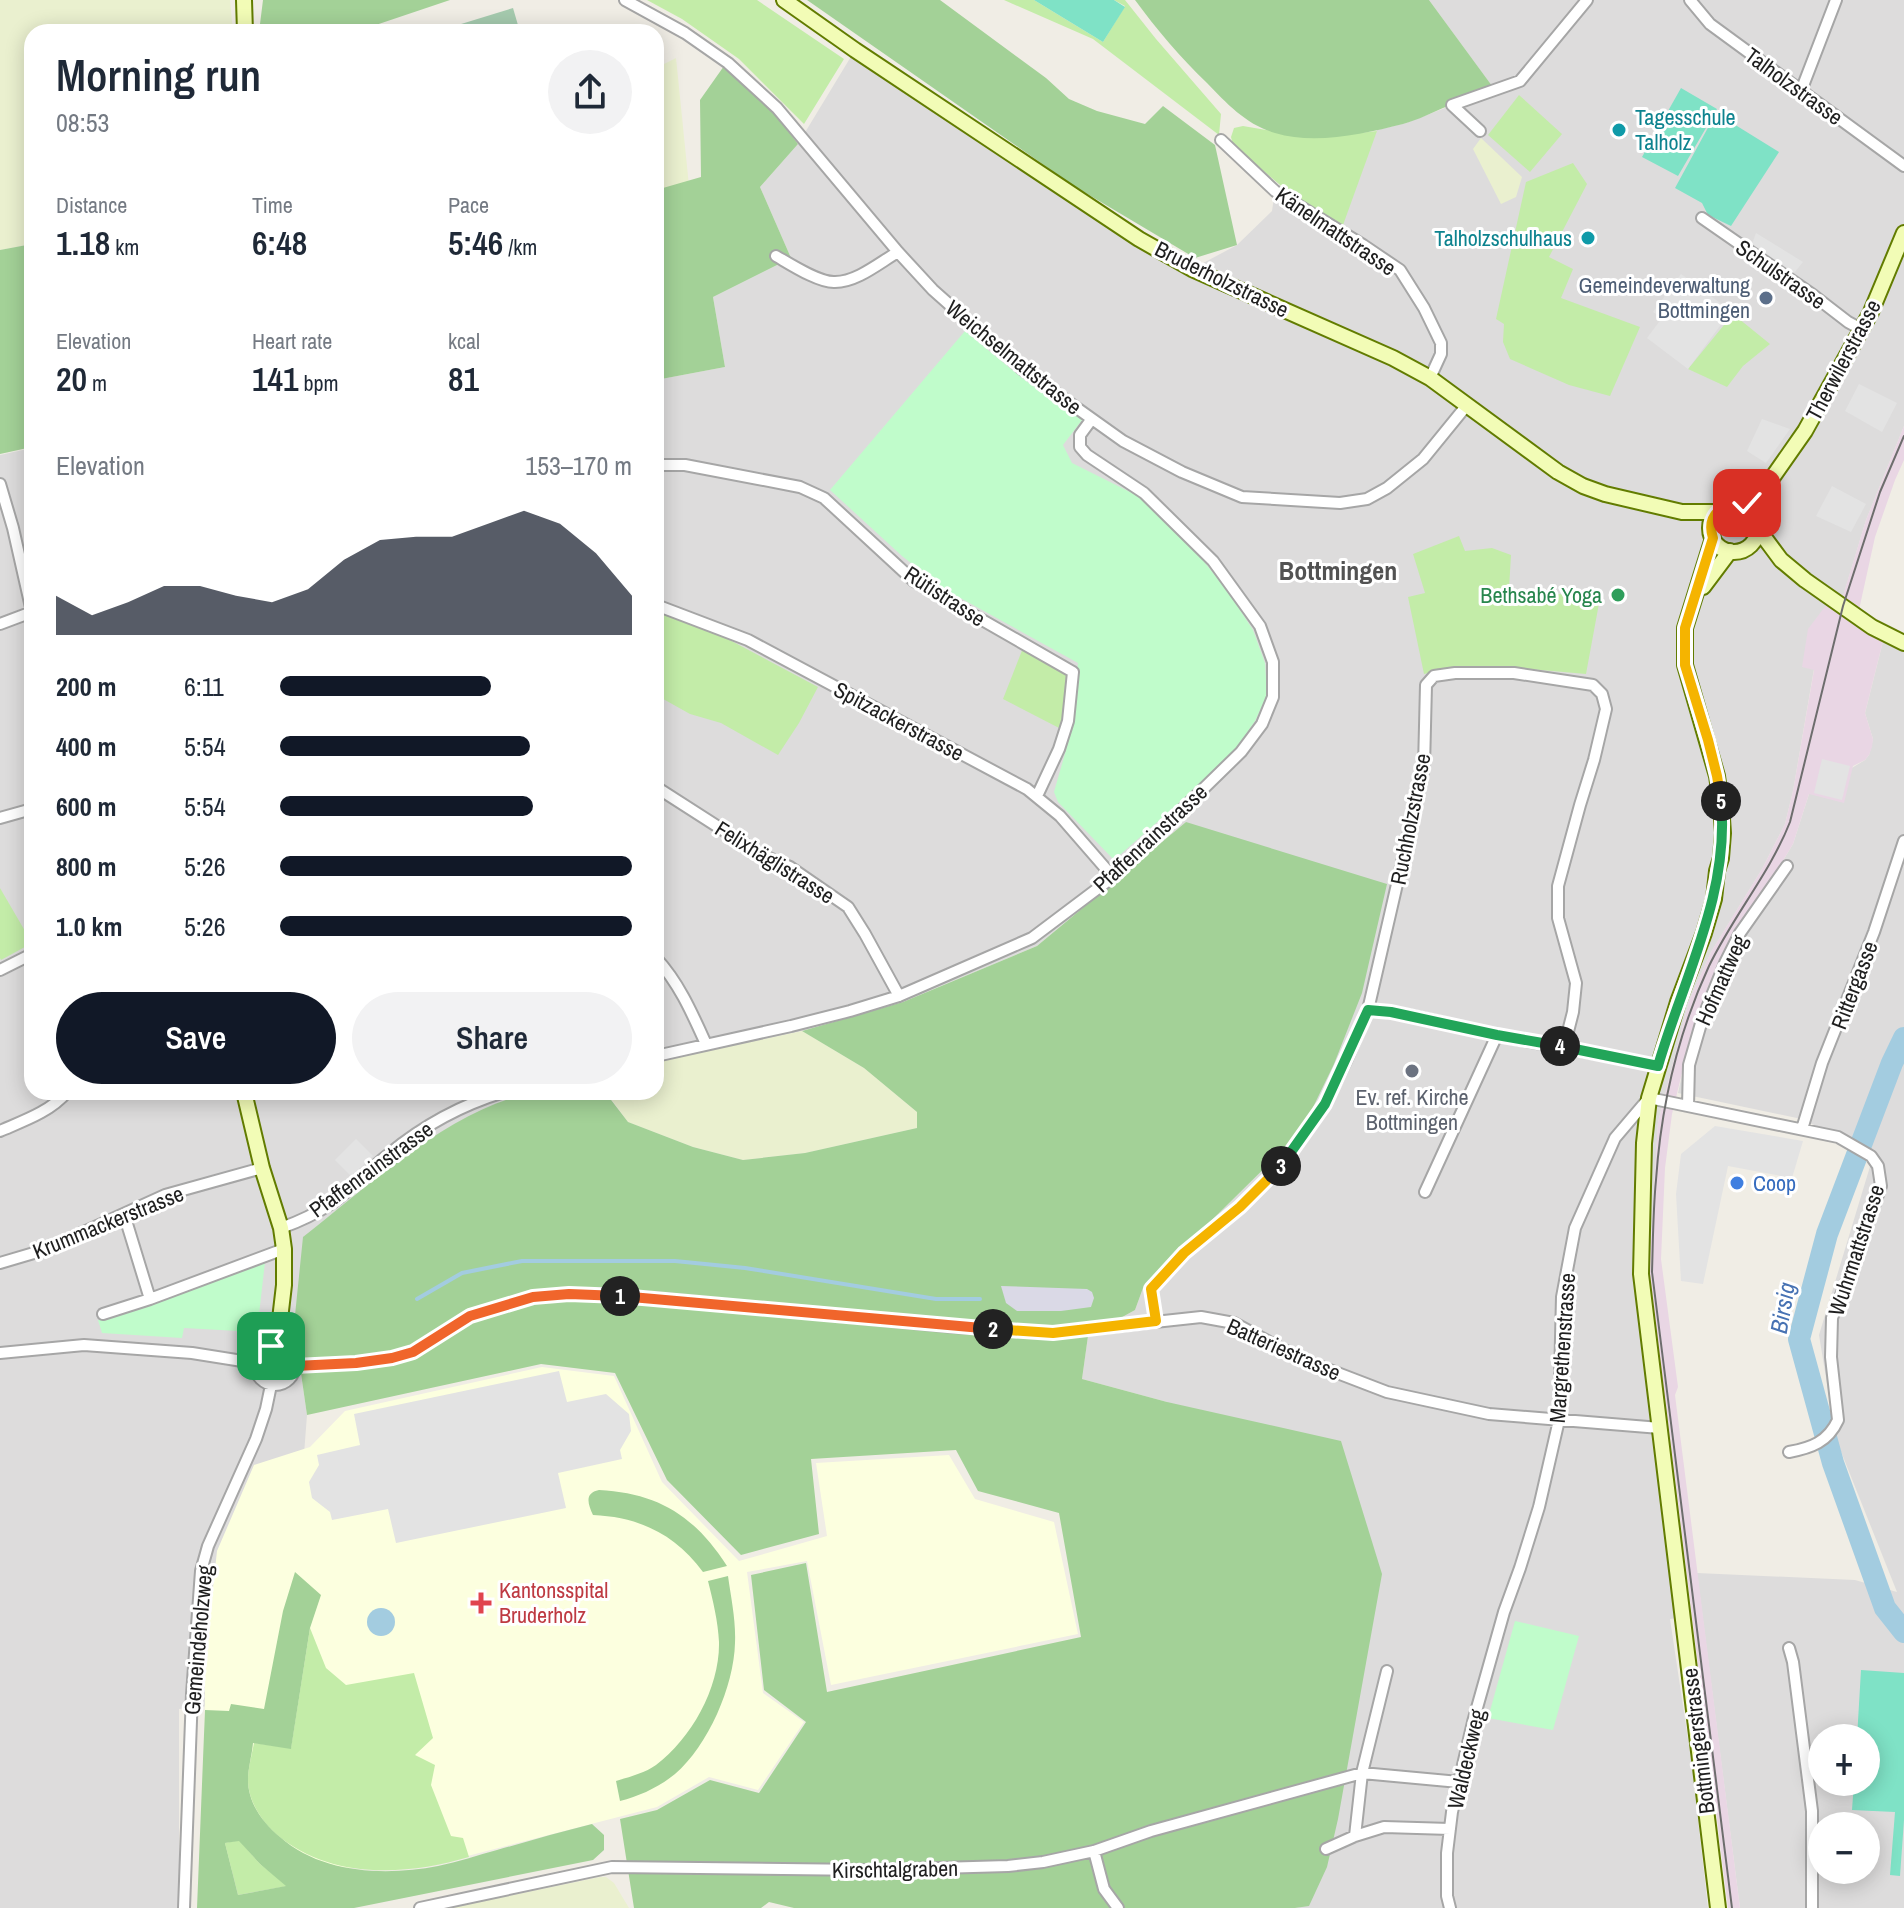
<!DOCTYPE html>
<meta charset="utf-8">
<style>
:root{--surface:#fff;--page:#f2f2f3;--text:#1f2937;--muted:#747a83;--accent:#111827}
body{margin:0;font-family:"Archivo Narrow",sans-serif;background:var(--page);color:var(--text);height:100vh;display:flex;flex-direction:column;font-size:30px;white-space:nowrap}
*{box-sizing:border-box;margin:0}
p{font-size:26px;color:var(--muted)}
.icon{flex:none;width:44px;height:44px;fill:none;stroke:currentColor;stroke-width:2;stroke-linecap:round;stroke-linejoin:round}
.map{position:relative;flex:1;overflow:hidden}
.details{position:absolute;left:24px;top:24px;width:640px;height:1076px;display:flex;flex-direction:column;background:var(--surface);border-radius:24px;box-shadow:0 4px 20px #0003}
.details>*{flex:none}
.tools{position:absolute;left:1808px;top:1724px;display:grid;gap:16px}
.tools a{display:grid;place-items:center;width:72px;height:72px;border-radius:50%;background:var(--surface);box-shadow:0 4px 20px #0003;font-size:40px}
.pin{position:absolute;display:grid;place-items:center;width:68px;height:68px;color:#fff;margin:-34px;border-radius:16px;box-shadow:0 4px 12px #0006}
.km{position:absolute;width:40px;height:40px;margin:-20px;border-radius:50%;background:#222;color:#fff;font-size:22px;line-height:40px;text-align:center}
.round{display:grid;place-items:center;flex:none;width:84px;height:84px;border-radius:42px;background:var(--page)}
.overview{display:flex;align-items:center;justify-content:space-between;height:136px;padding:0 32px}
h1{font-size:44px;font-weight:600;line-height:60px}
.stats{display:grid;grid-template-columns:repeat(3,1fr);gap:12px;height:136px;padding:8px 32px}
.stats div{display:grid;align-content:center}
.stats b{font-size:34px;font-weight:600}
.stats small{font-size:22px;font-weight:400}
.stats p{font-size:22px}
.chart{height:224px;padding:16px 32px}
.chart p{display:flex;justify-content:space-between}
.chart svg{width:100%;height:144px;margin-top:8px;fill:var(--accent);opacity:.7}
.button{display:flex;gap:16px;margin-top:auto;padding:16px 32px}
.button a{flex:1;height:92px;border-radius:48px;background:var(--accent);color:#fff;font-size:32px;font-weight:600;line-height:92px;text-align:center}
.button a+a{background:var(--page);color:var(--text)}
ul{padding:0 32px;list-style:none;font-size:26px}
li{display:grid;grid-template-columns:128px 96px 1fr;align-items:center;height:60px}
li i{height:20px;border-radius:10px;background:var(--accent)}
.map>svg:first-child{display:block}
.residential{fill:#dddcdc;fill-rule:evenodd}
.industrial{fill:#e9d6e4}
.education{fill:#fcffdf}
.farmland{fill:#eaf0cf}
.grass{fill:#c3eca8}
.forest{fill:#a3d197;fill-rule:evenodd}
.cemetery{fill:#a5caae}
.park{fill:#c0fccb}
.pitch{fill:#7fe2c6}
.parking{fill:#e3e3e3}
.plaza{fill:#dad9e6}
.water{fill:#a3cce0}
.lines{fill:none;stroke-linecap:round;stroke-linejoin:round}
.stream{stroke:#a3cce0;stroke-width:4}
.river{stroke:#a3cce0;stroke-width:22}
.street-casing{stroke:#a6a6a6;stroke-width:14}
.secondary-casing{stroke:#627c00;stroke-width:18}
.street{stroke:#fff;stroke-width:10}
.secondary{stroke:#f2fcb6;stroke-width:14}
.tram{stroke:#6d6d6d;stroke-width:2}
.split-1-casing{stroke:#fff;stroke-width:16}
.split-2-casing{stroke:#fff;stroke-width:16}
.split-3-casing{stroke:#fff;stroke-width:16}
.split-4-casing{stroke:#fff;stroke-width:16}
.split-5-casing{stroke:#fff;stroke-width:16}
.split-6-casing{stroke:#fff;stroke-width:16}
.split-1{stroke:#f0652b;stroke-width:10}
.split-2{stroke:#f0652b;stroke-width:10}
.split-3{stroke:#f5b400;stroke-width:10}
.split-4{stroke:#22a559;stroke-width:10}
.split-5{stroke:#22a559;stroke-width:10}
.split-6{stroke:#f5b400;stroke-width:10}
.culture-dot{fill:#0f9aa8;stroke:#fff;stroke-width:3}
.service-dot{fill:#5c6f8a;stroke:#fff;stroke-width:3}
.leisure-dot{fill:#2e9e5b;stroke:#fff;stroke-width:3}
.worship-dot{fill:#6b7280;stroke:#fff;stroke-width:3}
.shop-dot{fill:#3f7fe0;stroke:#fff;stroke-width:3}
.health-dot{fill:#e0444e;stroke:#fff;stroke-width:3}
.labels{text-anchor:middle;stroke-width:6;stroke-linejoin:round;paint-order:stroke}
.street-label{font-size:22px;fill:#1f1f1f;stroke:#fff}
.culture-label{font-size:22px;fill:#0d838f;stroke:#fff;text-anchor:start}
.service-label{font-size:22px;fill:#4e5e75;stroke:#fff;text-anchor:end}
.leisure-label{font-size:22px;fill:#27864d;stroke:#fff;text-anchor:end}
.worship-label{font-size:22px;fill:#5b616d;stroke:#fff}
.shop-label{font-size:22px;fill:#366cbe;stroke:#fff;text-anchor:start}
.health-label{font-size:22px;fill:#be3a42;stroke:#fff;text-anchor:start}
.water-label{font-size:24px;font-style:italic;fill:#4772b3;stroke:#fff}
.quarter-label{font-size:26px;font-weight:bold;fill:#525252;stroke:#fff}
</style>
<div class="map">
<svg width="1904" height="1908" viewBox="0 0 1904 1908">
<rect width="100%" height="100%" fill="#f0ede5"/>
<path class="residential" d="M1429 0H1904V426L1866 520 1838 613 1814 669 1793 791 1785 824 1762 869 1711 952 1689 1001 1658 1122 1650 1260 1646 1273 1660 1389 1665 1395 1691 1616 1670 1619 1692 1766 1708 1908H1295L1309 1905 1167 1402 1082 1379 1088 1336 1135 1310 1143 1288 1301 1132 1186 822 1037 946 903 1002 802 1031 656 1062V380L725 367 713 297 791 258 760 187 798 144 855 50 1192 269 1237 245 1272 211 1275 191 1341 221 1377 130 1406 123 1494 89Z
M32 448V1092H534L515 1097 408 1154 372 1183 294 1325 307 1415 295 1572 231 1704 179 1709V1908H0V455Z
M1884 637 1904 645V1908H1740L1697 1573 1855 1580 1897 1592 1836 1439 1819 1335 1875 1150 1797 1118 1678 1093 1689 1044 1703 1004 1764 892 1793 844 1809 794 1865 760 1869 755 1873 739 1865 713ZM1822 1738H1866V1782H1822ZM1822 1826H1866V1870H1822Z"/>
<path class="industrial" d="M1904 426V460L1895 480 1875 537 1857 619 1884 637 1865 713 1873 739 1872 747 1869 755 1865 760 1853 766 1844 803 1809 794 1793 844 1764 892 1703 1004 1689 1044 1672 1114 1665 1168 1661 1259 1678 1387 1675 1395 1740 1908H1728L1665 1396 1660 1389 1646 1273 1650 1260 1658 1122 1689 1001 1711 952 1762 869 1785 824 1793 791 1814 670 1802 667 1808 629 1827 604 1838 612 1866 520Z"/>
<path class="education" d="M542 1367 614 1376 662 1482 739 1561 827 1536 816 1463 949 1455 975 1499 1054 1522 1078 1634 831 1685 807 1561 747 1572 763 1693 804 1722 758 1790 709 1777 657 1807 429 1866 204 1871 205 1659 217 1551 254 1465 310 1447 345 1411Z"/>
<path class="farmland" d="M0 0H230L233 32H32V244L0 250Z
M676 58 689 186 656 193V68Z
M1481 138 1522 177 1516 197 1501 204 1473 149Z
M802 1031 864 1068 917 1112V1128L805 1153 743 1160 693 1147 628 1122 606 1092H656V1062Z
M600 1877H606L614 1883 629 1908H449Z"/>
<path class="grass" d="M647 0H757L844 59 804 124 739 59 682 19Z
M1004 0H1034L1103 42 1125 6 1114 0H1125L1156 39 1221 114 1219 135 1093 39Z
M1519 95 1562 134 1530 172 1488 135Z
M1243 126 1314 138 1377 131 1343 225 1293 196 1233 145 1231 137 1234 128Z
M1573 163 1587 184 1549 257 1573 269 1561 298 1640 327 1610 396 1569 385 1510 359 1503 342 1504 324 1496 319 1526 182Z
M1733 314 1770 344 1743 366 1727 387 1688 369Z
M1459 536 1465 551 1492 548 1511 555 1509 589 1600 598 1586 674 1495 666H1459L1424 674 1408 597 1425 593 1413 554Z
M656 611 709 629 818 687 799 723 778 755 721 723 690 714 656 695Z
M1023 648 1069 674 1064 720 1061 729 1003 699Z
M0 888 32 943 1 960 0 958Z
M310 1628 326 1668 346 1685 414 1673 433 1738 415 1755 435 1765 431 1785 451 1836 463 1838 469 1857C405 1876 329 1880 275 1833 261 1820 248 1800 248 1780 248 1768 252 1754 254 1743L291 1748Z
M239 1840 260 1864 288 1886 238 1895 225 1843Z"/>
<path class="forest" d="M263 0H450L355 32H259Z
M807 0H940L1046 78 1069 99 1097 111 1145 124 1163 106 1215 145 1237 245 1195 258 1074 186Z
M1135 0H1429L1495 90C1479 95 1464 100 1448 106 1433 112 1418 120 1403 124 1363 134 1315 145 1275 133 1247 125 1227 104 1207 83 1180 57 1157 30 1135 0Z
M724 66 769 106 798 144 760 187 791 258 713 297 725 367 656 380V190L701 177 700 100Z
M32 244V447L0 454V250Z
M1186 822 1387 884 1362 993 1334 1064 1301 1132 1143 1288 1135 1310 1088 1336 1082 1379 1167 1402 1341 1441 1382 1574 1338 1819 1327 1867 1309 1906 1295 1908H794L769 1902 761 1908H634L620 1819 657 1810 710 1780 759 1793 806 1722 764 1690 751 1575 806 1563 827 1692 1081 1637 1059 1513 978 1491 956 1450 811 1459 819 1534 741 1555 667 1480 615 1373 541 1364 307 1415 294 1325 303 1237C367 1187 450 1109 531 1093 552 1089 584 1092 605 1092L628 1122 693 1147 743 1160 805 1153 917 1128V1112L864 1068 802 1031 903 1002 1037 946Z
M599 1490C658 1493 695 1516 727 1566L703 1572C675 1534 639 1517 593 1515 588 1504 584 1493 599 1490Z
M295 1572 321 1595 310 1628 291 1749 253 1743C252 1755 248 1768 248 1780 248 1803 263 1823 280 1837 322 1874 386 1876 438 1866 458 1862 478 1855 497 1850 529 1841 560 1832 592 1824L604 1835V1850L593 1860 354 1908H197L205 1710 229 1711 231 1704 264 1709 283 1611ZM239 1841 260 1864 286 1886 238 1895 225 1843Z
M728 1576C731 1598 736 1620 735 1643 734 1686 708 1746 675 1774 659 1787 640 1796 620 1801L616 1781C629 1777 645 1773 656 1765 692 1738 720 1687 719 1642 718 1621 713 1601 708 1581Z"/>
<path class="cemetery" d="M513 8 520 32H435Z"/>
<path class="park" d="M965 331 1022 378 1082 420 1063 445 1072 463 1144 499 1202 559 1229 593 1253 630 1265 663 1267 695 1255 721 1238 746 1188 795 1114 860 1058 802 1054 792 1068 743 1078 663 944 589 902 556 830 490Z
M265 1262 257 1332 184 1328 182 1338 102 1333 98 1320Z
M1515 1621 1579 1636 1553 1730 1488 1718Z"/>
<path class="pitch" d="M1034 0H1114L1125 7 1103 42Z
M1681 88 1717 109 1678 176 1642 157Z
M1716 113 1779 152 1731 226 1708 215 1702 203 1675 188Z
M1861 1670 1904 1673V1820L1900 1876 1890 1875 1895 1812 1852 1810 1854 1782H1866V1738H1857Z"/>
<path class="parking" d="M1756 233 1803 262 1794 273 1752 244Z
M1681 274 1731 311 1688 369 1647 338 1662 318 1653 312Z
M1859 384 1897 403 1882 432 1845 411Z
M1762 419 1790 429 1766 463 1747 451Z
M1832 486 1866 504 1851 532 1816 516Z
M1822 759 1850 766 1842 800 1814 793Z
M1715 1126 1803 1141 1792 1178 1728 1166 1703 1284 1681 1281 1676 1194 1681 1154Z
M356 1139 373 1156 351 1176 335 1160Z
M559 1371 567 1402 606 1394 629 1414 631 1431 620 1450 622 1459 558 1473 566 1508 396 1543 388 1509 332 1520 330 1512 312 1498 309 1482 319 1465 317 1455 360 1445 354 1414Z"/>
<path class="plaza" d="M1001 1286 1087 1289 1092 1292 1094 1298 1091 1307 1061 1311H1017L1006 1303Z"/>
<path class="water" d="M367 1622a14 14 0 1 1 28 0a14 14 0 1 1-28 0Z"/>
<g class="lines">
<path class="stream" d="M417 1299 462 1273 522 1261H675L745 1268 936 1299H980"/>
<path class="river" d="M1904 1038 1892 1063 1827 1234 1799 1339 1833 1463 1885 1608 1904 1632"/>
<defs>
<path id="street" d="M625 0 685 33 728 63 777 108 898 252 933 290 1022 369 1123 441 1182 472 1242 497 1340 503 1367 499 1387 488 1423 459 1467 405
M1690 0 1710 24 1904 166
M1801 91 1836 0
M1480 131 1452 105 1520 81 1587 0
M1221 140 1275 191 1363 245 1400 270 1424 308 1441 343V354L1430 378
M1702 218 1813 295 1848 322 1861 329
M776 256C790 264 819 283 835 282 857 282 879 263 898 252
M656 465H685L800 487 824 498 914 581 1073 672 1068 721 1059 749 1037 796
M0 484 13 528 32 612
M656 605 748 640 1027 789 1060 816 1113 877
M0 624 32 612
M656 787 762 855 790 867 848 907 865 934 899 996
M0 818 32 809
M656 958C679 983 692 1013 706 1044
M0 970 32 954
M1368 1010C1411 1013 1452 1026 1495 1035 1549 1046 1604 1054 1658 1066
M656 1056 791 1026 850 1011 899 996 1032 938 1113 877 1241 752 1262 724 1273 697V662L1260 626 1213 561 1144 493 1087 455 1080 447V435L1091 420
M1688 1106 1689 1065 1702 1020 1725 963 1740 933 1787 866
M1802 1129 1822 1063 1874 932 1904 841
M0 1131C23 1121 50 1112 67 1092
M1425 1192 1497 1035
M124 1214 150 1299
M281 1228C298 1222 317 1213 332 1203 353 1189 369 1169 389 1154 424 1125 461 1105 504 1092
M0 1263 44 1250 165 1195 262 1168
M103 1314 150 1299 284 1249
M1156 1321 1151 1289 1184 1253 1240 1207 1279 1167 1325 1104 1346 1061 1368 1010 1424 767 1426 685 1434 676 1455 673H1514L1593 685 1602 694 1606 709 1594 760 1580 805 1558 886V918L1576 983 1573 1012 1564 1047
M255 1365a20 20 0 1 1 40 0a20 20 0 1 1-40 0Z
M0 1353 84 1345 192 1353 255 1363
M295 1366 356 1363 392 1358 413 1352 470 1316 533 1297 569 1294H604L675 1300 954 1327 1053 1333 1201 1317 1234 1323 1301 1359 1387 1392 1489 1414 1660 1428
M1789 1648 1793 1662 1812 1811V1908
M1355 1836 1362 1773 1387 1671
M1326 1849 1355 1836 1384 1827 1450 1829
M1094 1851 1104 1889 1118 1908
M184 1908 192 1694 201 1571 208 1546 256 1439 266 1409 271 1385
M420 1908 612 1867 869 1870 1008 1866 1043 1862 1094 1851 1151 1831 1362 1773 1459 1782
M1450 1908 1447 1896V1853L1452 1812 1473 1722 1504 1612 1520 1568 1539 1507 1559 1420 1562 1297 1575 1228 1615 1138 1649 1098 1838 1137 1871 1156 1878 1166 1881 1186 1858 1252 1832 1318 1831 1357 1838 1420C1828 1442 1811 1448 1789 1452"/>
<path id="secondary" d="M244 0 245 32
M784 0 855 50 1139 239 1192 269 1393 358 1430 378 1558 472 1583 486 1605 494 1682 512H1716
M1710 528a24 24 0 1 1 48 0a24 24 0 1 1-48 0Z
M1744 506 1770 481 1805 431 1871 312 1904 233
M1755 516 1767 500 1770 481
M1758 529 1781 560 1805 580 1872 627 1904 643
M1713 538 1685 628V665L1717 776 1721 804 1723 833 1721 858 1717 871 1714 899 1704 933 1678 1002 1649 1098 1644 1143 1641 1274 1718 1908
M1703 587 1730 551
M244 1092 262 1168 281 1228 284 1249V1285L277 1345"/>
</defs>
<use href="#street" class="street-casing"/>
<use href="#secondary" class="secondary-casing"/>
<use href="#street" class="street"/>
<use href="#secondary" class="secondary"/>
<path class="tram" d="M1732 1908 1652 1272C1653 1241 1653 1210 1656 1180 1661 1107 1678 1033 1709 966 1733 916 1770 873 1790 822L1843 606 1880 492 1904 436"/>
</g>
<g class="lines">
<defs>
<path id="split-1" d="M271 1346C285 1345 294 1352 295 1366L356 1363 392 1358 413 1352 470 1316 533 1297 569 1294 620 1296"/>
<path id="split-2" d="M620 1296 993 1329"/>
<path id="split-3" d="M993 1329 1053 1333 1156 1321 1151 1289 1184 1253 1240 1207 1281 1166"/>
<path id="split-4" d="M1281 1166 1325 1104 1368 1010 1391 1012 1497 1035 1560 1046"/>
<path id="split-5" d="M1560 1046 1658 1066C1683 979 1730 894 1721 801"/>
<path id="split-6" d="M1721 801 1717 776 1708 740 1685 665V628L1713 538C1706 516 1722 501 1744 506L1747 503"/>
</defs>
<use href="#split-1" class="split-1-casing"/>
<use href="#split-2" class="split-2-casing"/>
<use href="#split-3" class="split-3-casing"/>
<use href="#split-4" class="split-4-casing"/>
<use href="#split-5" class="split-5-casing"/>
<use href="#split-6" class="split-6-casing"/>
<use href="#split-1" class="split-1"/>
<use href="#split-2" class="split-2"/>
<use href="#split-3" class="split-3"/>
<use href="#split-4" class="split-4"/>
<use href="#split-5" class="split-5"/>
<use href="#split-6" class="split-6"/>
</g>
<g class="culture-dot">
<circle cx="1619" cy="130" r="8"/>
<circle cx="1588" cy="238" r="8"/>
</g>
<circle class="service-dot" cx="1766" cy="298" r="8"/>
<circle class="leisure-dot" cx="1618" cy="595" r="8"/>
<circle class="worship-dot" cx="1412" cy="1071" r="8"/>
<circle class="shop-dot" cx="1737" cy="1183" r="8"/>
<path class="health-dot" d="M477 1591h8v8h8v8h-8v8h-8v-8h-8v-8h8z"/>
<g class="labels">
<g class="street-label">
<text transform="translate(1794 86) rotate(36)" y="8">Talholzstrasse</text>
<text transform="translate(1336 231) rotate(34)" y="8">Känelmattstrasse</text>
<text transform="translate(1781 274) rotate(35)" y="8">Schulstrasse</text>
<text transform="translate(1222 279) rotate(26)" y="8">Bruderholzstrasse</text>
<text transform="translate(1014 357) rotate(39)" y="8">Weichselmattstrasse</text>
<text transform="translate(1843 360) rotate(-62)" y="8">Therwilerstrasse</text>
<text transform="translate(945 596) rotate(33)" y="8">Rütistrasse</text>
<text transform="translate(899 721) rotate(28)" y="8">Spitzackerstrasse</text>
<text transform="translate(1410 819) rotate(-79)" y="8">Ruchholzstrasse</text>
<text transform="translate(1150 838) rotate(-43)" y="8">Pfaffenrainstrasse</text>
<text transform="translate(775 862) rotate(32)" y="8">Felixhäglistrasse</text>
<text transform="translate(1721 980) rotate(-66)" y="8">Hofmattweg</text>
<text transform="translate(1854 985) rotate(-69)" y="8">Rittergasse</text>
<text transform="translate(371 1169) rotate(-36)" y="8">Pfaffenrainstrasse</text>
<text transform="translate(108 1222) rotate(-22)" y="8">Krummackerstrasse</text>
<text transform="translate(1856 1250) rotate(-72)" y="8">Wuhrmattstrasse</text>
<text transform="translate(1562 1348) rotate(-86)" y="8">Margrethenstrasse</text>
<text transform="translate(1284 1349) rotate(24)" y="8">Batteriestrasse</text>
<text transform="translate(198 1640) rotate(-85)" y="8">Gemeindeholzweg</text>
<text transform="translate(1698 1741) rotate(-97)" y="8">Bottmingerstrasse</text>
<text transform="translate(1466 1759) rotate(-77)" y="8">Waldeckweg</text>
<text transform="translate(895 1869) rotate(-1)" y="8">Kirschtalgraben</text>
</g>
<g class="culture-label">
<text x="1635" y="125">Tagesschule<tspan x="1635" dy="25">Talholz</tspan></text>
<text x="1572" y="246" text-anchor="end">Talholzschulhaus</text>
</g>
<g class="service-label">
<text x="1750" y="293">Gemeindeverwaltung<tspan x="1750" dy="25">Bottmingen</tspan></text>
</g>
<g class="leisure-label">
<text x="1602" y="603">Bethsabé Yoga</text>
</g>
<g class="worship-label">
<text x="1412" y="1105">Ev. ref. Kirche<tspan x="1412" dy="25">Bottmingen</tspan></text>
</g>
<g class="shop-label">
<text x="1753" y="1191">Coop</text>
</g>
<g class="health-label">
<text x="499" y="1598">Kantonsspital<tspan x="499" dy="25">Bruderholz</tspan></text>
</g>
<g class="water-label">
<text transform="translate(1783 1308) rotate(-80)" y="8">Birsig</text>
</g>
<g class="quarter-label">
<text x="1338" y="580">Bottmingen</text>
</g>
</g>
</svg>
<div class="tools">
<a>+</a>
<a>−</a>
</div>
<div class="pin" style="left:271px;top:1346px;background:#1e9e55"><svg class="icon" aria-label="arrive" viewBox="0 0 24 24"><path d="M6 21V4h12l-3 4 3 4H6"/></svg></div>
<div class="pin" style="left:1747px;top:503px;background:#d93025"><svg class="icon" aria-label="check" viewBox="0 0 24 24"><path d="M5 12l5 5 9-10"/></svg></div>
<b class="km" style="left:620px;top:1296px">1</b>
<b class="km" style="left:993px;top:1329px">2</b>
<b class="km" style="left:1281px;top:1166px">3</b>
<b class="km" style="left:1560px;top:1046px">4</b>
<b class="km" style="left:1721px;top:801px">5</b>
<section class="details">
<div class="overview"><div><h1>Morning run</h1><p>08:53</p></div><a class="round"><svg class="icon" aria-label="share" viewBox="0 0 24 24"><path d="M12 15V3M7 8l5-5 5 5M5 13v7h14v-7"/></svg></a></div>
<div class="stats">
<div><p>Distance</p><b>1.18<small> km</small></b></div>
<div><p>Time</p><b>6:48</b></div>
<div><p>Pace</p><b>5:46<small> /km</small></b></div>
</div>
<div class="stats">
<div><p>Elevation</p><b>20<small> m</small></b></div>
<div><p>Heart rate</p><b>141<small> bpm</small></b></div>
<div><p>kcal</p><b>81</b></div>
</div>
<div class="chart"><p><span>Elevation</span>153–170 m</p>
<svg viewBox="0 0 160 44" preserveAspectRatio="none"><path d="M0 44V32L10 38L20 34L30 29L40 29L50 32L60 34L70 30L80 21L90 15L100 14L110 14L120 10L130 6L140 10L150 19L160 32V44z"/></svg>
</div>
<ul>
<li><b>200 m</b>6:11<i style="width:60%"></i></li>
<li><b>400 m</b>5:54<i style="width:71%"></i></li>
<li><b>600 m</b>5:54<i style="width:72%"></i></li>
<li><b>800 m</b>5:26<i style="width:100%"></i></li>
<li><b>1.0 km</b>5:26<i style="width:100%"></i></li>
</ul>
<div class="button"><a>Save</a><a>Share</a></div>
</section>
</div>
